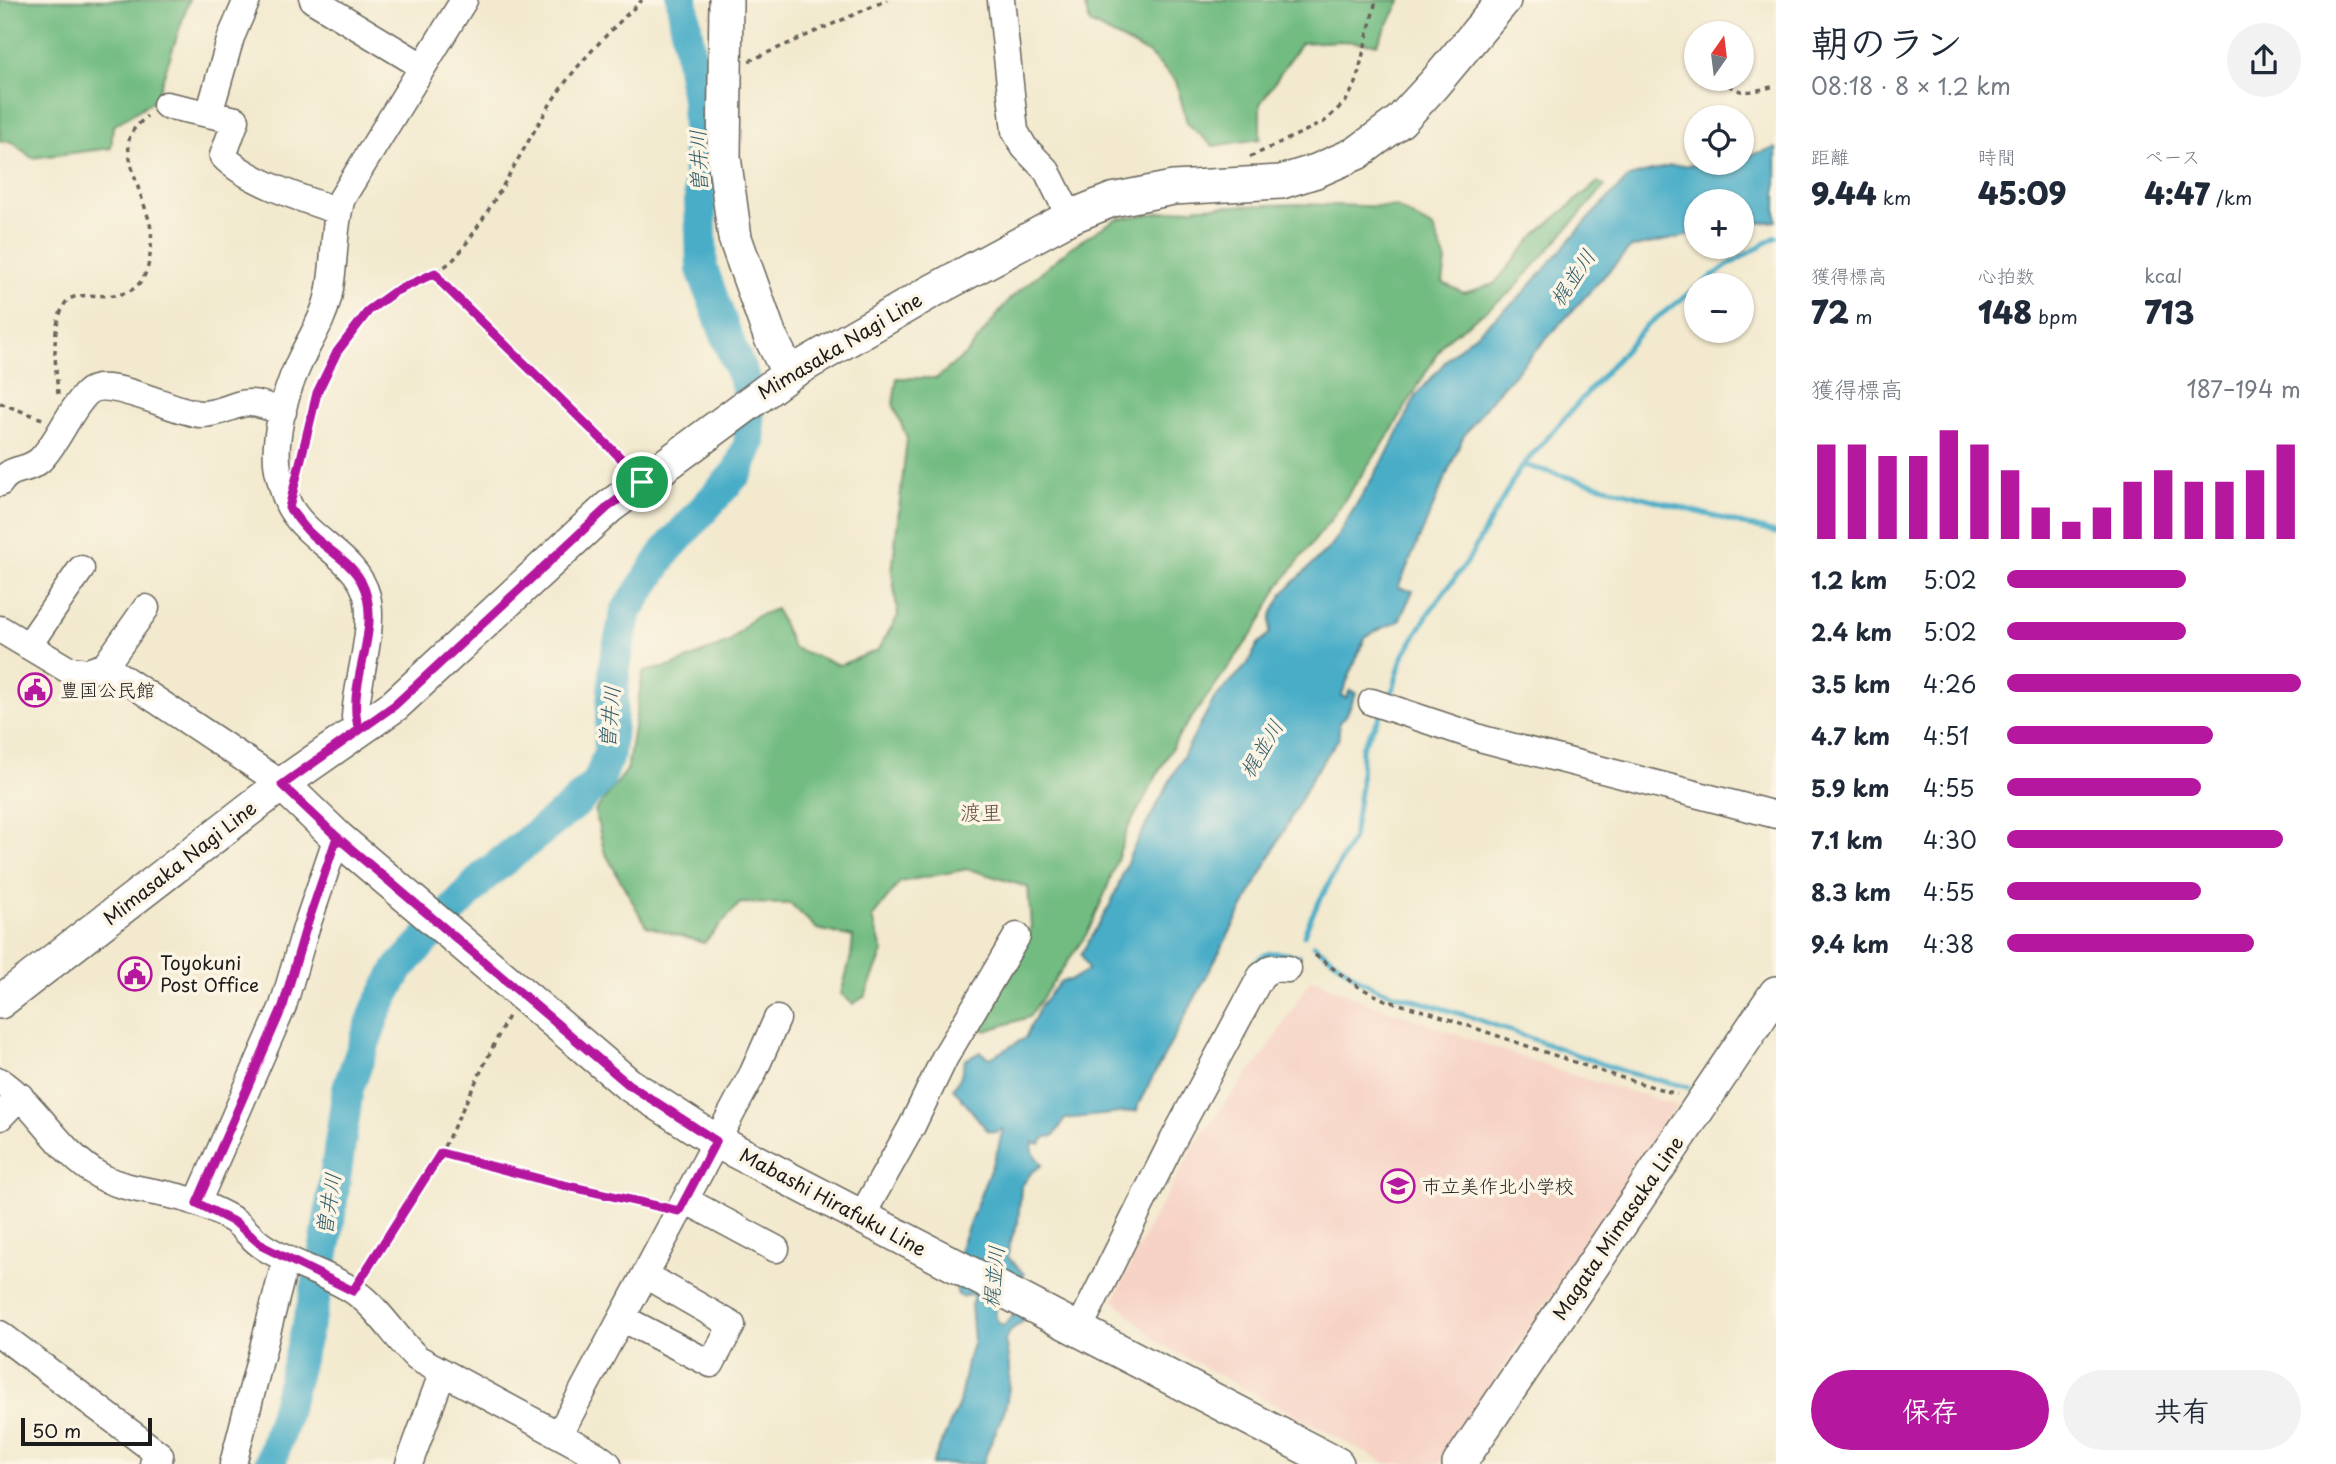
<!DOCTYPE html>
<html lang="ja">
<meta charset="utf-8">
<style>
:root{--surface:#fff;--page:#f2f2f3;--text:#1f2937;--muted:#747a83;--accent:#b5179e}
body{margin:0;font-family:"Playpen Sans","Klee One",sans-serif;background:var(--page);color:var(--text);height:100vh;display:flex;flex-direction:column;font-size:26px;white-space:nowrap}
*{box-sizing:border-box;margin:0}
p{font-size:23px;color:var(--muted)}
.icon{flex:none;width:38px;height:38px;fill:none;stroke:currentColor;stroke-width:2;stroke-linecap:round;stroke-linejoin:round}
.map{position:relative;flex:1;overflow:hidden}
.sheet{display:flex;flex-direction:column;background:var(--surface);width:560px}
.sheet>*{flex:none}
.needle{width:46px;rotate:14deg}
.fabs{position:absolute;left:1684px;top:21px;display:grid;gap:14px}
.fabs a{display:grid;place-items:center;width:70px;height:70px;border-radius:50%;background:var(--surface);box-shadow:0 2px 5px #0004;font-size:35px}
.scale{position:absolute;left:21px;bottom:18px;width:131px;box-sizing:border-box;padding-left:7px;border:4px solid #1c1c1c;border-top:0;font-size:19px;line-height:24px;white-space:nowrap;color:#1c1c1c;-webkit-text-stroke:5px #fcf5e5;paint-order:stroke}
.pin{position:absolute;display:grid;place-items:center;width:60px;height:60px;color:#fff;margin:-30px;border:4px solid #fff;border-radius:50%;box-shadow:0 2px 7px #0007}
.round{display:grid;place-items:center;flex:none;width:74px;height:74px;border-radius:37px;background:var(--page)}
.overview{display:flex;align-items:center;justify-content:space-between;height:119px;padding:0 35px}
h1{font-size:38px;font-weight:800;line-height:52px}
.metrics{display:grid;grid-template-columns:repeat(3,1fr);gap:10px;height:119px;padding:7px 35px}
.metrics div{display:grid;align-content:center}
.metrics b{font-size:30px;font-weight:800}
.metrics small{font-size:19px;font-weight:400}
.metrics p{font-size:19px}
.chart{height:196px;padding:14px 35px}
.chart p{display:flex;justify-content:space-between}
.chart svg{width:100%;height:126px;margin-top:7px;stroke:var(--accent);stroke-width:6}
.primary-button{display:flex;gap:14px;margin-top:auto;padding:14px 35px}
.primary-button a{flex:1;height:80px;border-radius:42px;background:var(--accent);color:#fff;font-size:28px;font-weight:800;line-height:80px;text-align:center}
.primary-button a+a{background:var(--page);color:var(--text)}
ul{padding:0 35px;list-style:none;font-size:23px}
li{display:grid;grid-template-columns:112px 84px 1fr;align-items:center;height:52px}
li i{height:18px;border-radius:9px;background:var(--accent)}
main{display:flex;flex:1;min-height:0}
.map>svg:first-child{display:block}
.built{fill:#f6d2c5}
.forest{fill:#72bc82;stroke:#476c4f;stroke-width:2}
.water{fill:#48adc7;stroke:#326472;stroke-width:2}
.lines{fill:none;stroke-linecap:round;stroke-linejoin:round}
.stream{stroke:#48adc7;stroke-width:5}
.river{stroke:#48adc7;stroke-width:32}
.minor-casing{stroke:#67645a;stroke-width:29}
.major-casing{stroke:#67645a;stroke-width:36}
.path{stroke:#67645a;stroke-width:3.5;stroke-dasharray:5 5;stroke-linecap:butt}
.minor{stroke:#fff;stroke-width:26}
.major{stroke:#fff;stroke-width:33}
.route-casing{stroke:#fff;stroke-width:14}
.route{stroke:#b5179e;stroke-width:9}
.labels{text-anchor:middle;stroke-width:7;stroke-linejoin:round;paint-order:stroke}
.street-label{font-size:19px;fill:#1c1c1c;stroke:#fcf5e5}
.poi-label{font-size:19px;fill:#1c1c1c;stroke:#fcf5e5;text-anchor:start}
.water-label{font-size:21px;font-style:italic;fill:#305d69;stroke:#fcf5e5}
.neighbourhood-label{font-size:21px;fill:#664f3c;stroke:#fcf5e5}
</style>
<main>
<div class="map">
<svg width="1776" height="1464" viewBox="0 0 1776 1464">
<rect width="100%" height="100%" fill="#fcf5e5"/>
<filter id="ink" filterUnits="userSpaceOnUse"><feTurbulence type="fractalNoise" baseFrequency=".0143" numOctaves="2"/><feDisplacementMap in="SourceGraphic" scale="14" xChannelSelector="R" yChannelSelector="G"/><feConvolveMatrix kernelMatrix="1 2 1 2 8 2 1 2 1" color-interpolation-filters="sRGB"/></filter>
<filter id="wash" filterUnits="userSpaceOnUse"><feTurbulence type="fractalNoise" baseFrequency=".00686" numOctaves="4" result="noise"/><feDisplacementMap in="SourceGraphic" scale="28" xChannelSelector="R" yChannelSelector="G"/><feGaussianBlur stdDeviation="1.57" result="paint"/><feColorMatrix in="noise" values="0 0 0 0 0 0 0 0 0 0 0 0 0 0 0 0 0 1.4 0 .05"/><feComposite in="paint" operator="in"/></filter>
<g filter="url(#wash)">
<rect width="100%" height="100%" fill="#f2e9ce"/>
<path class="built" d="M1310 980 1318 981 1365 1002 1578 1077 1678 1105 1439 1464H1387L1159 1343 1114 1300 1148 1228 1196 1144 1218 1112 1267 1051Z"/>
<path class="forest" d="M0 0H189L156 99 113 126 111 148 32 158 12 142 0 141Z
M1083 0H1401L1377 44 1341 41 1301 43 1260 104V139L1213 146 1187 123 1176 81 1148 53 1090 23Z
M1598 182 1605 186 1512 291 1444 342 1389 435 1330 521 1278 587 1258 626 1178 737 1128 828 1106 891 1088 932 1029 1017 986 1031 974 1024 1017 956 1031 927 1028 887 968 869 900 882 872 918 883 952 865 996 853 1004 841 994 851 956 853 937 817 929 791 904 740 903 704 943 646 926 604 851 595 811 627 770 643 672 672 666 729 642 754 617 776 609 793 648 840 665 878 650 898 616 892 572 907 438 893 404 897 378H937L967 353 1010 299 1071 247 1116 219 1199 207 1297 204 1396 207 1433 228 1446 261 1443 283 1464 293 1494 284 1536 234Z"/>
<path class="water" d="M1776 148V221L1741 225V201H1696V234L1630 248 1493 397 1463 437 1398 588 1413 591 1399 621 1376 631 1365 638 1341 696 1346 698 1350 690 1356 693 1346 716 1339 722V738L1313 776 1138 1105 1137 1111 1065 1119 1054 1136 1046 1137 1040 1144 1033 1142 1032 1151 1042 1165 1032 1172 1021 1187 1018 1223 1009 1244 1008 1257 1024 1274 1021 1284 997 1301 995 1315 999 1324 1004 1325 1017 1312 1029 1317 1011 1330 1005 1340C1011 1369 1012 1394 1000 1422 994 1436 987 1449 983 1464H932L959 1404 967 1362 974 1341 971 1305 974 1295 969 1294 963 1297 958 1295 954 1280 961 1245 998 1149 1003 1129 996 1132 988 1131 953 1088 960 1078 965 1060 981 1052 990 1058 1025 1038 1041 1005 1061 981 1071 980 1088 970 1081 954 1111 903 1132 851 1214 699 1247 665 1258 644 1270 633 1271 616 1283 593 1332 545 1391 447 1416 396 1451 355 1521 296 1590 217 1629 177 1670 166 1741 163V157Z"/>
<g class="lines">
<path class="stream" d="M1700 285 1727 266 1776 237
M1523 465 1776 533
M1390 701 1402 658 1430 611 1467 562 1519 470 1646 326 1696 288
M1304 935 1311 917 1353 838 1361 785 1362 747 1382 713
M1314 945 1362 981 1378 989 1471 1017 1625 1072 1688 1087
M1249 972C1263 946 1275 953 1299 956"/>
<path class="river" d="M270 1464 285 1413 314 1301 326 1242 348 1088 377 1008 399 968 485 875 575 804 599 780 609 753 615 661 626 612 666 551 738 471 750 442 747 386 727 338 702 269 697 99 682 0"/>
</g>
</g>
<g filter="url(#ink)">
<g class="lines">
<defs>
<path id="minor" d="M313 0 422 66
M1001 0 1015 131 1024 147 1047 171 1070 217
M166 105 236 120 223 156C246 181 305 200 338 211
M209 114 231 37 247 0
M0 483C12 465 26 473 40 460 59 441 68 412 87 393 106 374 174 412 200 414 217 414 226 408 241 404 254 400 271 408 283 412
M146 608 105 666 282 784
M0 629 67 669 87 672 105 666
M28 646 81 569
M1372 702 1483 739 1776 815
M359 730 355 717C357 681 375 629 367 596 357 558 311 542 291 509 285 500 282 485 279 474 271 444 285 393 298 365 308 342 322 323 328 298 336 265 332 230 342 198L464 0
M0 1081C40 1108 57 1151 100 1176 130 1193 167 1190 198 1203 210 1208 225 1214 236 1222 246 1230 253 1240 264 1247 292 1265 327 1273 355 1292 380 1310 395 1337 417 1358L596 1455 608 1464
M0 1117 20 1096
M685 1200 776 1249
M197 1203 283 1006 306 928 337 837
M861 1217 912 1126 945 1057 1017 936
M622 1318 711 1364 732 1325 645 1275
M1078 1331 1171 1144 1261 976 1272 968 1288 969
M0 1334 160 1455 153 1464
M559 1435 753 1073 777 1019
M233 1464 286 1259
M409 1464 442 1374"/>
<path id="major" d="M726 0 724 157 735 238 770 336 789 374
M282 784 337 837 628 1084 716 1141 1337 1464
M0 1002 282 784 395 705 609 507 789 374 927 294 1070 217 1112 200 1173 188 1281 182 1316 171 1357 153 1400 121 1434 84 1504 0
M1459 1464 1776 993"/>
</defs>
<use href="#minor" class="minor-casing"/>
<use href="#major" class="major-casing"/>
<path class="path" d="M749 61 887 0
M1721 79C1741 98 1752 91 1776 86
M1250 157 1324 122 1346 101 1356 83 1376 0
M435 273 443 284 627 464
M58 394C56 366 50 331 64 305 78 280 133 318 148 266 151 253 153 236 150 224 145 202 123 157 130 136 133 128 141 122 147 116
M0 403 45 420
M300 465C306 441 309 415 317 393 331 355 358 314 393 292 415 278 443 275 460 252 495 205 520 153 551 103 576 64 609 32 642 0
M1315 955 1357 986 1385 1000 1434 1014 1609 1074 1677 1094
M441 1153 559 1184 660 1205
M364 1274 441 1153 508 1016"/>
<use href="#minor" class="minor"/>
<use href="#major" class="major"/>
</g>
</g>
<g class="lines" filter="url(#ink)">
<defs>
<path id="route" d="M642 482 633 470 443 284 435 273 394 292 369 310 337 352 317 393 289 508C296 516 302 525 310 533 326 549 350 561 361 581 386 629 344 682 359 730L282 785 337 837 628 1084 716 1141 679 1211 559 1184 441 1153 353 1291 264 1247 236 1223 197 1203 283 1006 306 928 337 837 282 785 395 705 608 507 642 482"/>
</defs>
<use href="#route" class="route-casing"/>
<use href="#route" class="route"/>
</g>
<defs>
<symbol id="civic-ring" viewBox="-11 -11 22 22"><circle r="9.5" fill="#fcf5e5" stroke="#b5179e" stroke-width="1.5"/><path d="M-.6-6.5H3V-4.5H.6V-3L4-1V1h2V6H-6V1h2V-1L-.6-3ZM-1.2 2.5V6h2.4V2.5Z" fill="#b5179e"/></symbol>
<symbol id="school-ring" viewBox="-11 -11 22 22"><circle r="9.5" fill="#fcf5e5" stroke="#b5179e" stroke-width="1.5"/><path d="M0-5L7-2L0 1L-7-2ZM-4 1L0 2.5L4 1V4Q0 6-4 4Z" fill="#b5179e"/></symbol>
</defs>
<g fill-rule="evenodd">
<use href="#civic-ring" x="16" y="671" width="38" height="38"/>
<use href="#civic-ring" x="116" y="955" width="38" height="38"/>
<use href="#school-ring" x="1379" y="1167" width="38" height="38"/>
</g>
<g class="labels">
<g class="street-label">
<text transform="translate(840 346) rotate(-31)" y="7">Mimasaka Nagi Line</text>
<text transform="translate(180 863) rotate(-38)" y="7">Mimasaka Nagi Line</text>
<text transform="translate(833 1202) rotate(28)" y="7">Mabashi Hirafuku Line</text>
<text transform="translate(1618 1228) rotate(-56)" y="7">Magata Mimasaka Line</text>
</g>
<g class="poi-label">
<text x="60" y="697">豊国公民館</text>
<text x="160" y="970">Toyokuni<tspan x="160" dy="22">Post Office</tspan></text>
<text x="1422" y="1193">市立美作北小学校</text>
</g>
<g class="water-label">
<text transform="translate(699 161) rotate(-92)" y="7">曽井川</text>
<text transform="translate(1573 278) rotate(-56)" y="7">梶並川</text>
<text transform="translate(610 717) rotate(-85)" y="7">曽井川</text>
<text transform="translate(1262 749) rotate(-59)" y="7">梶並川</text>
<text transform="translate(329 1204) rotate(-81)" y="7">曽井川</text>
<text transform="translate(994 1277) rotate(-84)" y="7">梶並川</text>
</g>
<g class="neighbourhood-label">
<text x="981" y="820">渡里</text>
</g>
</g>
</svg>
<div class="fabs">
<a><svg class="needle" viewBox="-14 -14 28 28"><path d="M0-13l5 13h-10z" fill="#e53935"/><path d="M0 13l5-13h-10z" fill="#747a83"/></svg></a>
<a><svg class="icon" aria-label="locate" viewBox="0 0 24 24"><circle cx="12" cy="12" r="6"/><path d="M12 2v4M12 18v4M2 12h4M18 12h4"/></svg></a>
<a>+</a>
<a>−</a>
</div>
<div class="scale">50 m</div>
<div class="pin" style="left:642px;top:482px;background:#1e9e55"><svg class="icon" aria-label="arrive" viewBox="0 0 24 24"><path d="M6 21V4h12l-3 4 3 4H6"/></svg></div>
</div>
<section class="sheet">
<div class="overview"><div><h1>朝のラン</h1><p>08:18 · 8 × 1.2 km</p></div><a class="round"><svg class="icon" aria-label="share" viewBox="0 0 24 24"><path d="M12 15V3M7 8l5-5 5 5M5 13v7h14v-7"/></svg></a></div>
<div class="metrics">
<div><p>距離</p><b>9.44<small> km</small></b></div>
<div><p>時間</p><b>45:09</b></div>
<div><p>ペース</p><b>4:47<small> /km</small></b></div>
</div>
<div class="metrics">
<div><p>獲得標高</p><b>72<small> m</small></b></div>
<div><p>心拍数</p><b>148<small> bpm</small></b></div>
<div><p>kcal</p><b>713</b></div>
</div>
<div class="chart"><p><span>獲得標高</span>187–194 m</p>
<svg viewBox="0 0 160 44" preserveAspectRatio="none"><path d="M5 44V11M15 44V11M25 44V15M35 44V15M45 44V6M55 44V11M65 44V20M75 44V33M85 44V38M95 44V33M105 44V24M115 44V20M125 44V24M135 44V24M145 44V20M155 44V11"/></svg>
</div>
<ul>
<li><b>1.2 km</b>5:02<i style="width:61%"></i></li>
<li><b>2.4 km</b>5:02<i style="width:61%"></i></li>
<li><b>3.5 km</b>4:26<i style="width:100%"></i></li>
<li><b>4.7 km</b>4:51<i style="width:70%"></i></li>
<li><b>5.9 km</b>4:55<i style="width:66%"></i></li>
<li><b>7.1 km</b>4:30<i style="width:94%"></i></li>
<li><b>8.3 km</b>4:55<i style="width:66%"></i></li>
<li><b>9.4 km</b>4:38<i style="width:84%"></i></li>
</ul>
<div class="primary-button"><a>保存</a><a>共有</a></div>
</section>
</main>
